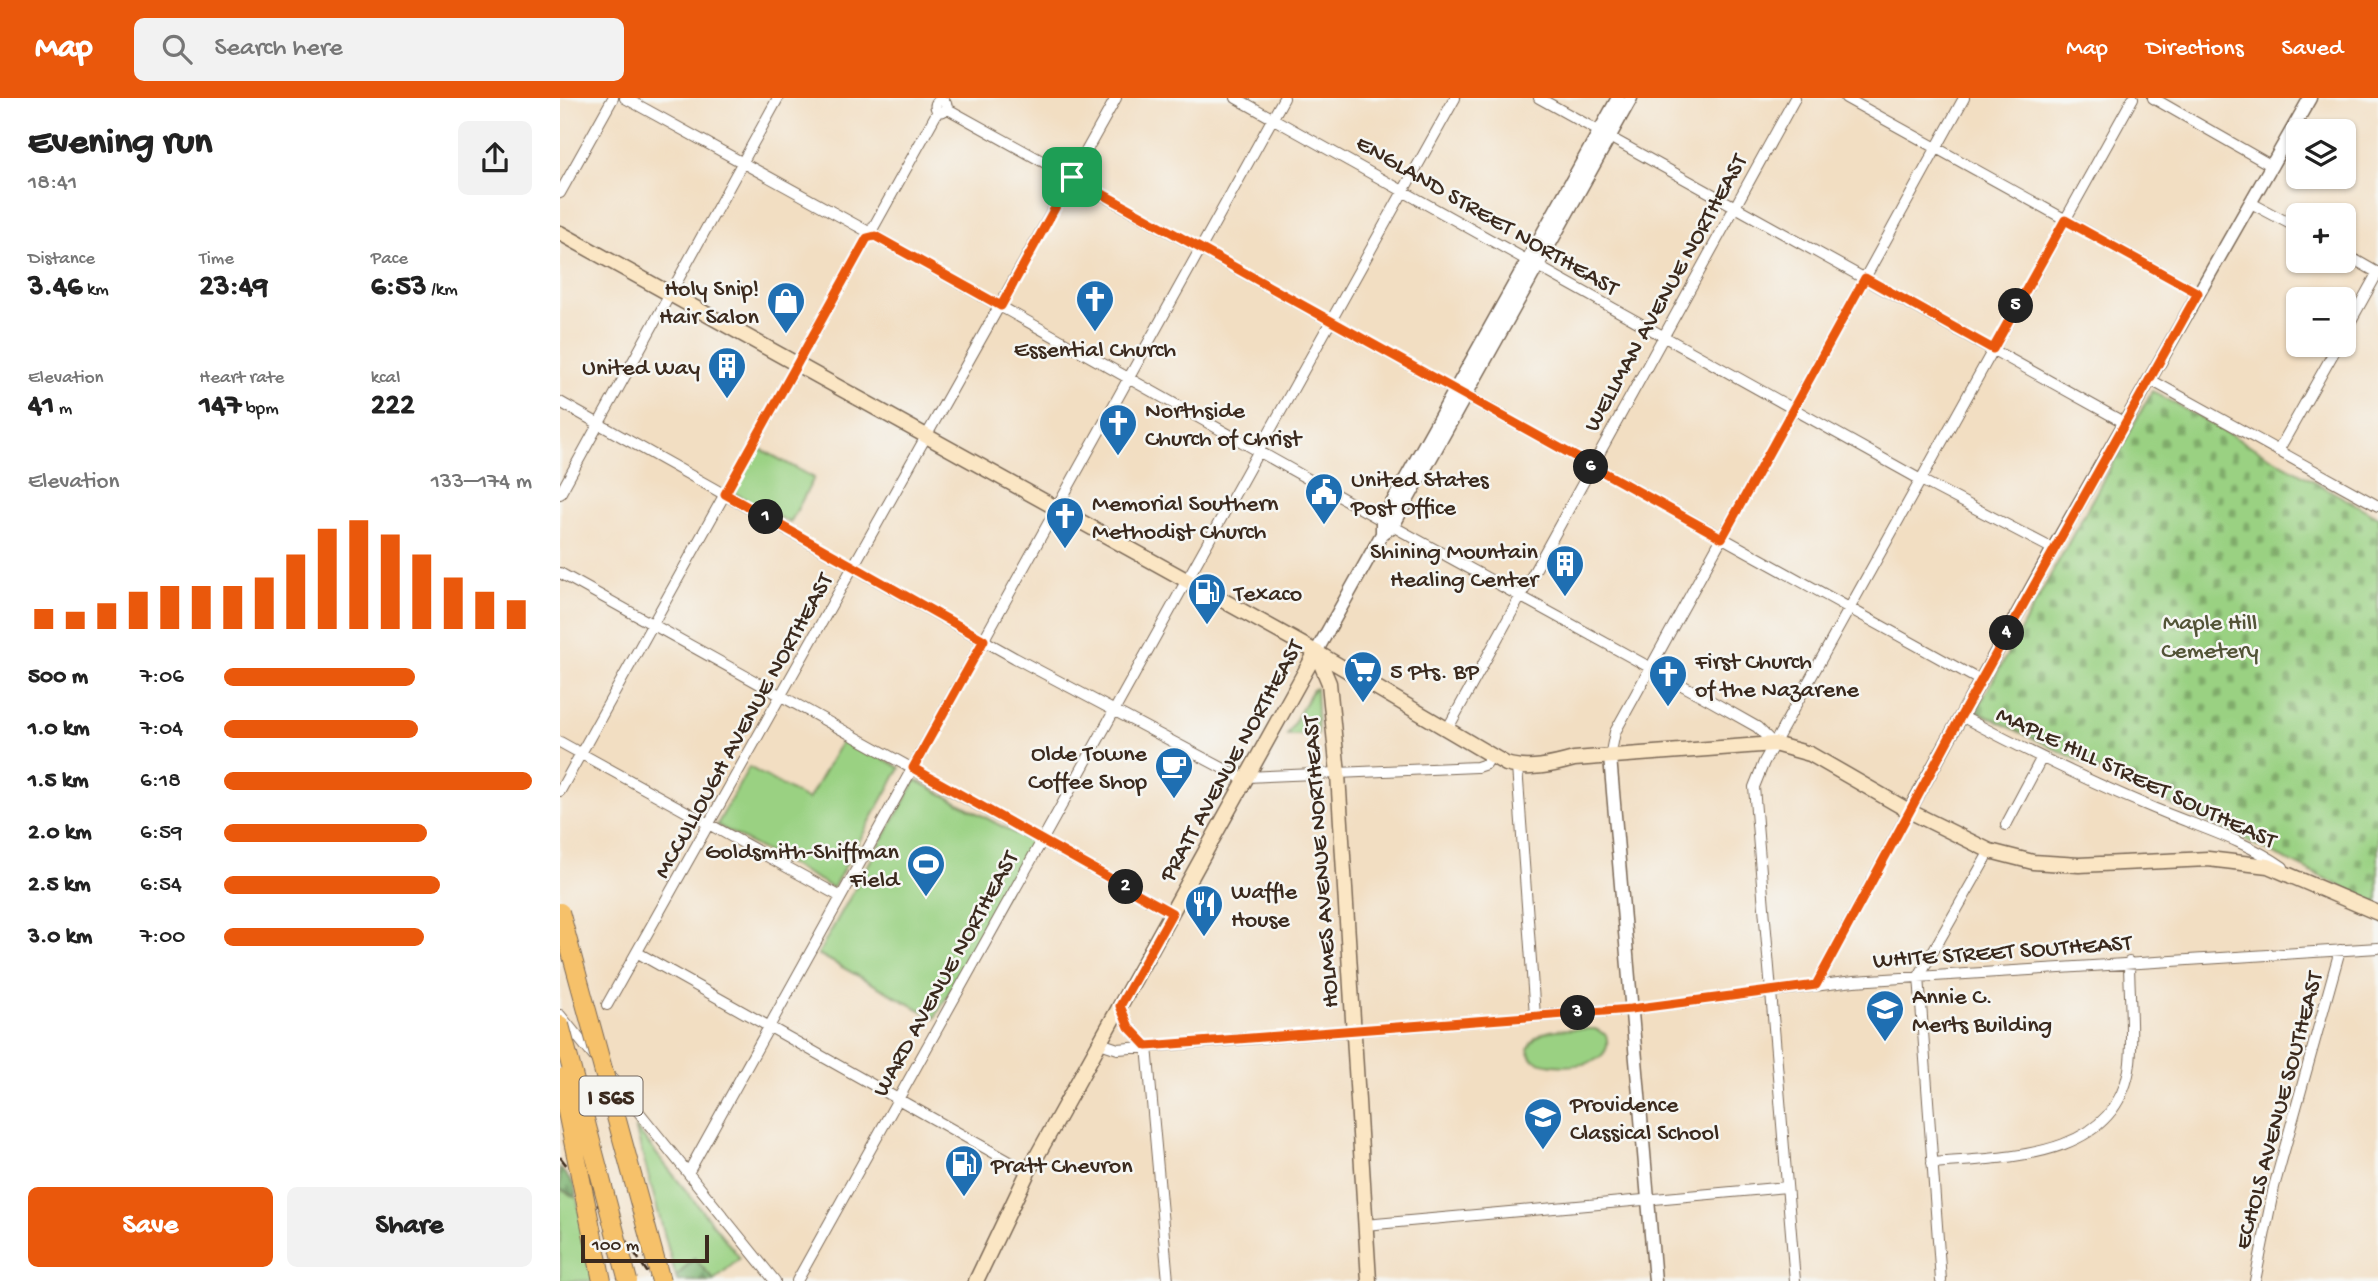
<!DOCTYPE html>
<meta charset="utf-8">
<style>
:root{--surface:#fff;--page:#f2f2f2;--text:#222;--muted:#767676;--accent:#ea580c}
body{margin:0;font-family:"Gochi Hand",sans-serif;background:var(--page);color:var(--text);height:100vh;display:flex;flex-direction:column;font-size:26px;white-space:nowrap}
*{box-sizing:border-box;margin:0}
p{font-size:23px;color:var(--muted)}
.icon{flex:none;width:38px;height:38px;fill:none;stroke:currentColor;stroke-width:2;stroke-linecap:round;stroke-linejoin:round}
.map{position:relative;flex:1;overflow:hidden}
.side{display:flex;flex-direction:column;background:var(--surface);width:560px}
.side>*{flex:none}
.controls{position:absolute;left:1726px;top:21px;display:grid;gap:14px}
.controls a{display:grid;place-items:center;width:70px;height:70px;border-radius:10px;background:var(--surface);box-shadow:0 2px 5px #0004;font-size:35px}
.scale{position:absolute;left:21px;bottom:18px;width:128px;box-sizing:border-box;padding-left:7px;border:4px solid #3b2a1e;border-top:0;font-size:19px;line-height:24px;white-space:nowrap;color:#3b2a1e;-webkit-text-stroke:5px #f6f6f2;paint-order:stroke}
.pin{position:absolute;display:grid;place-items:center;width:60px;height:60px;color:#fff;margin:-30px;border-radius:14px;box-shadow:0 4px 10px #0006}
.km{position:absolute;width:35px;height:35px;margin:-18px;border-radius:50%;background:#222;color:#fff;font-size:19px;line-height:35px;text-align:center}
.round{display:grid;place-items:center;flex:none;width:74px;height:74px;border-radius:10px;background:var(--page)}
.head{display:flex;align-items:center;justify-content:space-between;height:119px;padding:0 28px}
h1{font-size:38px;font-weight:700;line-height:52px}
.stats{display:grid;grid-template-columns:repeat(3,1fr);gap:10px;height:119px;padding:7px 28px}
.stats div{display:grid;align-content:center}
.stats b{font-size:30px;font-weight:700}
.stats small{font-size:19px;font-weight:400}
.stats p{font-size:19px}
.chart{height:196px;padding:14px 28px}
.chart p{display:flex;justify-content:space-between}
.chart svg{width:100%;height:126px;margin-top:7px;stroke:var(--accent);stroke-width:6}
.action{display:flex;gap:14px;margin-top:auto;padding:14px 28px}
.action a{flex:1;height:80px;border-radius:10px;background:var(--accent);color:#fff;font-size:28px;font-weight:700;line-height:80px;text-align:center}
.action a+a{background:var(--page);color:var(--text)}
ul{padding:0 28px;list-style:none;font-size:23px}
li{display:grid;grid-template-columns:112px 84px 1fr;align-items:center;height:52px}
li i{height:18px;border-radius:9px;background:var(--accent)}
header{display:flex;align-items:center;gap:42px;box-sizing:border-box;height:98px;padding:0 35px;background:var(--accent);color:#fff}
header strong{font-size:33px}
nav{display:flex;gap:38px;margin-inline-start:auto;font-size:24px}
.search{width:490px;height:63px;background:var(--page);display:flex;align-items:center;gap:18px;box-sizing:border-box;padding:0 24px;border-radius:10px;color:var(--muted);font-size:26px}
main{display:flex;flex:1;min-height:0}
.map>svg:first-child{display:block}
.green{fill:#9ad182;stroke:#6a7e50;stroke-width:2}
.forest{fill:url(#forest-firs);stroke:#5b6e47;stroke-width:2}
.cemetery{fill:url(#cemetery-stones);stroke:#6a7e50;stroke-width:2}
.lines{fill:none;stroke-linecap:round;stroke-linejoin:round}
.minor-casing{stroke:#7b6957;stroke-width:12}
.tertiary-casing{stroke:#7b6957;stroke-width:15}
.secondary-casing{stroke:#7b6957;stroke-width:17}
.minor{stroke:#fff;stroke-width:10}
.tertiary{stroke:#fff;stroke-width:12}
.secondary{stroke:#fbe6c4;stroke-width:14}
.rail{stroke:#3b2a1e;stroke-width:2.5;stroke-dasharray:10 5;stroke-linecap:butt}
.motorway-bridge-casing{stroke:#7b6957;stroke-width:20;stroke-linecap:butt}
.motorway-bridge{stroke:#f6c16b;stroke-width:18}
.route-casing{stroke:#fff;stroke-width:14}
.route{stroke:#ea580c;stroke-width:9}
.labels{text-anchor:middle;stroke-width:5;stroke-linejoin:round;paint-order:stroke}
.shield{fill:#f6f6f2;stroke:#73675e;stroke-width:2}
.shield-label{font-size:23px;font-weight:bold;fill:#3b2a1e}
.street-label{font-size:24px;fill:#3b2a1e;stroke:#f6f6f2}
.poi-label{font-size:24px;fill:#3b2a1e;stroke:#f6f6f2;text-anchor:start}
.park-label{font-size:24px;fill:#535437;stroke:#f6f6f2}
</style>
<header>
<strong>Map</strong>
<div class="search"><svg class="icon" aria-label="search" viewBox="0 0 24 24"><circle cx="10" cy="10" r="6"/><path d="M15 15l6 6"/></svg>Search here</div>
<nav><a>Map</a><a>Directions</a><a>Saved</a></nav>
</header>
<main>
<section class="side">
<div class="head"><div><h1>Evening run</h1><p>18:41</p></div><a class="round"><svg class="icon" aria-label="share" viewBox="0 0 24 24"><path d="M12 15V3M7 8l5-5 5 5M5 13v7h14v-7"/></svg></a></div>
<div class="stats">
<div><p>Distance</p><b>3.46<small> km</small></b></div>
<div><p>Time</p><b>23:49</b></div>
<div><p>Pace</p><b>6:53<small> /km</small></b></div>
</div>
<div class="stats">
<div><p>Elevation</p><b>41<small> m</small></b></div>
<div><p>Heart rate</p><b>147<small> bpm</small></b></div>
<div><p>kcal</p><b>222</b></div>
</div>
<div class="chart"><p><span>Elevation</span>133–174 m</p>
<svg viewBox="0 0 160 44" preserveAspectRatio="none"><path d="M5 44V37M15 44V38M25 44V35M35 44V31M45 44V29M55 44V29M65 44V29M75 44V26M85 44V18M95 44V9M105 44V6M115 44V11M125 44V18M135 44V26M145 44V31M155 44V34"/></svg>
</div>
<ul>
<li><b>500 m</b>7:06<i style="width:62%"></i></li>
<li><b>1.0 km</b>7:04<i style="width:63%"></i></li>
<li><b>1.5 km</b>6:18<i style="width:100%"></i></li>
<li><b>2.0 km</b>6:59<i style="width:66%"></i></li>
<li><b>2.5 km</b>6:54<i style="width:70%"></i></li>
<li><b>3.0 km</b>7:00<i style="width:65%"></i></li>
</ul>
<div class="action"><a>Save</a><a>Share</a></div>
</section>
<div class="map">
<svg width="1818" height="1183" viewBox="0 0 1818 1183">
<defs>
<pattern id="forest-firs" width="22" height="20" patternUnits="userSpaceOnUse" patternTransform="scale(1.75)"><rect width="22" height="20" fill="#7bb370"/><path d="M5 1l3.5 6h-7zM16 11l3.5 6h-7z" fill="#66925b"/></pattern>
<pattern id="cemetery-stones" width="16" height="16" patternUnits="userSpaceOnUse" patternTransform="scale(1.75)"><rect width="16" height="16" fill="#9ad182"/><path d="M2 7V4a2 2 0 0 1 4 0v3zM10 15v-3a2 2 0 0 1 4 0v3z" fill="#7faa6a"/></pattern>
</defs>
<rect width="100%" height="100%" fill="#f6f6f2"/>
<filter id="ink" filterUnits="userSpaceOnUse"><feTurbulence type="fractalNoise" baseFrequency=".0143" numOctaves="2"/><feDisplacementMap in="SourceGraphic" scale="14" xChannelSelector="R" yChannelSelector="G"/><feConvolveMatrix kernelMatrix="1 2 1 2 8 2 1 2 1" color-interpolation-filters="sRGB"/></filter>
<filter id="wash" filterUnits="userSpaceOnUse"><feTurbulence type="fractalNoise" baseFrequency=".00686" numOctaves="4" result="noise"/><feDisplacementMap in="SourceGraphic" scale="28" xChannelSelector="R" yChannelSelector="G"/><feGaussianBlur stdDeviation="1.57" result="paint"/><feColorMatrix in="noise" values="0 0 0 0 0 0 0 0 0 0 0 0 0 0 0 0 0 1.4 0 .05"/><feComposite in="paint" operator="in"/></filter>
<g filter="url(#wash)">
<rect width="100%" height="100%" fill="#f2dec2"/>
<path class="green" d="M197 349 254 380 230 425 172 394Z
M756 590 758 637H727L753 591Z
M284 639 340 670 273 790 157 727 189 669 248 702Z
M356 682 473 745 375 920 258 856Z
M1035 931 1046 937C1057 973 991 972 972 961L968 951C978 926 1011 932 1035 931Z
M75 1029 180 1160 154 1182 134 1161 116 1179Z
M0 1091 17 1100 35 1183H0Z"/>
<path class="forest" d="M0 1070 14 1087 17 1100 0 1091Z
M134 1160 154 1182 153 1183H117L116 1179Z"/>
<path class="cemetery" d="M1592 293 1818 419V806L1416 613Z"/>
</g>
<g filter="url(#ink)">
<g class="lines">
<defs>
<path id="minor" d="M65 0 305 132
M676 0 1361 382 1493 451
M979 0 1565 325
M1286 0 1638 195
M1593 0 1712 68
M375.5 8a5.5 5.5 0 1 1 11 0a5.5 5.5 0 1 1-11 0Z
M386 10 1421 583
M0 95 53 0
M1691 105 1738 130
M313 130 378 13
M315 138 816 419 1151 603 1197 629 1214 646
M1783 155 1818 175
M1783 237 1818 174
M1589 281 1818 408
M0 304 455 560 685 682
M1718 353 1778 247
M0 396 218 0
M0 475 612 815
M1401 618C1463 651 1526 682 1591 709 1635 728 1683 741 1723 769
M888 630 1235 0
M0 644 281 799
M1050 659 1055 634 1404 0
M957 669 975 918
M687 679 917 669 926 666 931 658
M0 693 307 140
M1446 727 1481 661
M78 855 468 1074
M1256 887 1349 713
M47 907 556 0
M560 908 569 929 587 948 608 1183
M0 917 35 960
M540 945 558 951 1071 911 1294 883 1818 850
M49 977 215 1183
M1372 1065C1443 1059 1552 1063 1569 972 1574 946 1569 893 1569 864
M128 1075 724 0
M805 1127 1227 1089
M237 1183 895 0
M1235 1183 1194 689 1204 664 1573 0
M1381 1183 1359 878 1430 753
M1695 1183 1714 1089 1780 852"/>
<path id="tertiary" d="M822 436V423L1058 0
M756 554 822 436 833 428 1071 0
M1050 659 1095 1183
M1349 713 1493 451 1750 0"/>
<path id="secondary" d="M0 135 756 554 946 666C968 673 993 667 1014 661L1214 646 1250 656 1349 713 1430 753 1473 764 1519 767 1648 761 1708 768 1818 815
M756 554 769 585 778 676 809 1183
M416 1183 468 1074 756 554"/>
</defs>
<use href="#minor" class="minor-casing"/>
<use href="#tertiary" class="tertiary-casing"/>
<use href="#secondary" class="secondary-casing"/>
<use href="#minor" class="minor"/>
<use href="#tertiary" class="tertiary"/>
<use href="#secondary" class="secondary"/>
<path class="rail" d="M0 1059 70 1148 93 1183"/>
<defs>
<path id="motorway-bridge" d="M0 814 101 1183
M0 927 68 1183
M0 980 42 1183"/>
</defs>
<use href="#motorway-bridge" class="motorway-bridge-casing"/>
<use href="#motorway-bridge" class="motorway-bridge"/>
</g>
</g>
<g class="lines" filter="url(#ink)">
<defs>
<path id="route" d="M512 79 1162 440 1305 180 1433 251 1505 122 1638 195 1401 618 1256 887 1071 911 587 948 569 929 560 908 612 815 353 670 424 542 165 396 307 140 315 138 441 208Z"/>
</defs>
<use href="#route" class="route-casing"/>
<use href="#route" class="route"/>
</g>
<defs>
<symbol id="church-pin" viewBox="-11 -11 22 30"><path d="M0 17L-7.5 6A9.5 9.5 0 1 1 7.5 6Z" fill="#1f6fb2" stroke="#f6f6f2"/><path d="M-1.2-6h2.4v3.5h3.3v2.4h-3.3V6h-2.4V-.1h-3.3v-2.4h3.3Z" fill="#fff"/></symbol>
<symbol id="shop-pin" viewBox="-11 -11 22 30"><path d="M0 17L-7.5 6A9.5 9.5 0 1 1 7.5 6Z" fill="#1f6fb2" stroke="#f6f6f2"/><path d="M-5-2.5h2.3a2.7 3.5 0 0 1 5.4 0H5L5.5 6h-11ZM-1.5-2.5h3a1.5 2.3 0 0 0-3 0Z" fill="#fff"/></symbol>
<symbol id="building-pin" viewBox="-11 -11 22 30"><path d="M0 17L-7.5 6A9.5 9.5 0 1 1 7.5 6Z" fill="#1f6fb2" stroke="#f6f6f2"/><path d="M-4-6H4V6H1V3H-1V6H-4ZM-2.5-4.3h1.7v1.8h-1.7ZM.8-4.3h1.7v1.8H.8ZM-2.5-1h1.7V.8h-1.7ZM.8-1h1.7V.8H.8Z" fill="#fff"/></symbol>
<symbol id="civic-pin" viewBox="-11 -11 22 30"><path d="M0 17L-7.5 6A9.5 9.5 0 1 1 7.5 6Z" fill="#1f6fb2" stroke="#f6f6f2"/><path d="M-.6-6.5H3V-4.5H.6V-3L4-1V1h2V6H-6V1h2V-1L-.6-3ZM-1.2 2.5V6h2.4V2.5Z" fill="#fff"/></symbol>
<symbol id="fuel-pin" viewBox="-11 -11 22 30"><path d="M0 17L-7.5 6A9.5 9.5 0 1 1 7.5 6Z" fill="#1f6fb2" stroke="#f6f6f2"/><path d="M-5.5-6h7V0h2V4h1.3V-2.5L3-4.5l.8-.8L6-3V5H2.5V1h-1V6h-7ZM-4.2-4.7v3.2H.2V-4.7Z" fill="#fff"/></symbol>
<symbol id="supermarket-pin" viewBox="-11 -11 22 30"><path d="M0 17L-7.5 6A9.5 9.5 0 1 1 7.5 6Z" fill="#1f6fb2" stroke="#f6f6f2"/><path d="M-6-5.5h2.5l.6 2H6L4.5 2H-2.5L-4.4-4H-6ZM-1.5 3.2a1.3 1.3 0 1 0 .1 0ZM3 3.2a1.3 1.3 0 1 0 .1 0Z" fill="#fff"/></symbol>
<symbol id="cafe-pin" viewBox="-11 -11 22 30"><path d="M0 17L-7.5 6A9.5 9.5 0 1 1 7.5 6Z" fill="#1f6fb2" stroke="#f6f6f2"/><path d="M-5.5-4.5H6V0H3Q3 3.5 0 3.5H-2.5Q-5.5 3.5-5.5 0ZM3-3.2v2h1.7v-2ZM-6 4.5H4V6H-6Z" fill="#fff"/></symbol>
<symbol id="stadium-pin" viewBox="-11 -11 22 30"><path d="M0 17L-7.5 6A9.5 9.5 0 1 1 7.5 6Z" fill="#1f6fb2" stroke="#f6f6f2"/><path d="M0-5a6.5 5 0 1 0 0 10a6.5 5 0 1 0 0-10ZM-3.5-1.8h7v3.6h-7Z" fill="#fff"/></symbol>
<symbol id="restaurant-pin" viewBox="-11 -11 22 30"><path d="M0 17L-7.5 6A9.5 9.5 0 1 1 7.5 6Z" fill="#1f6fb2" stroke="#f6f6f2"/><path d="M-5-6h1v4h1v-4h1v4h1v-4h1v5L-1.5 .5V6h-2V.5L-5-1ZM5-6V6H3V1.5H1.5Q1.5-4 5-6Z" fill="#fff"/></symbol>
<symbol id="school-pin" viewBox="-11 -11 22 30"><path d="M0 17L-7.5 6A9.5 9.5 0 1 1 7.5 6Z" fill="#1f6fb2" stroke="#f6f6f2"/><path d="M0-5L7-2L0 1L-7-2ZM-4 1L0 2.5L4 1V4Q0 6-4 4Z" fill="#fff"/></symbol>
</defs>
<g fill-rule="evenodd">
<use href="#church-pin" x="513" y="179" width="44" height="60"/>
<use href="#shop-pin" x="204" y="181" width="44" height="60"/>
<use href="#building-pin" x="145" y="246" width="44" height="60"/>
<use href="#church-pin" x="536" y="303" width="44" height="60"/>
<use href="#civic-pin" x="742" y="372" width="44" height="60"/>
<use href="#church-pin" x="483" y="396" width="44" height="60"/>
<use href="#building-pin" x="983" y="444" width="44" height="60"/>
<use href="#fuel-pin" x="625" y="472" width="44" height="60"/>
<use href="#supermarket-pin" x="781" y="550" width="44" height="60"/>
<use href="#church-pin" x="1086" y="554" width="44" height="60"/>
<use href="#cafe-pin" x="592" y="646" width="44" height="60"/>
<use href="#stadium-pin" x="344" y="744" width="44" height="60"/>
<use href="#restaurant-pin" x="622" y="784" width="44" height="60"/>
<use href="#school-pin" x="1303" y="889" width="44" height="60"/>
<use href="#school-pin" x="961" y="997" width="44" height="60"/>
<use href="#fuel-pin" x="382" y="1044" width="44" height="60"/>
</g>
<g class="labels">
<rect class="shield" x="19.5" y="978.5" width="63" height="39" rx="5"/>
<g class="shield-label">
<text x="51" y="1006">I 565</text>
</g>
<g class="street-label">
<text transform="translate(928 116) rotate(30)" y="8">ENGLAND STREET NORTHEAST</text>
<text transform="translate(1104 194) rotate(-61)" y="8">WELLMAN AVENUE NORTHEAST</text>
<text transform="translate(182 627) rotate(-61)" y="8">MCCULLOUGH AVENUE NORTHEAST</text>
<text transform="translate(670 662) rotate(-61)" y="8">PRATT AVENUE NORTHEAST</text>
<text transform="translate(1577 678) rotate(25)" y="8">MAPLE HILL STREET SOUTHEAST</text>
<text transform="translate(759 764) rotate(-94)" y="8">HOLMES AVENUE NORTHEAST</text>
<text transform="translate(1442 852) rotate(-4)" y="8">WHITE STREET SOUTHEAST</text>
<text transform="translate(384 875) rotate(-61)" y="8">WARD AVENUE NORTHEAST</text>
<text transform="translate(1717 1012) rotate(-75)" y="8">ECHOLS AVENUE SOUTHEAST</text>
</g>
<g class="poi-label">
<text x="199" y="197" text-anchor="end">Holy Snip!<tspan x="199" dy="28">Hair Salon</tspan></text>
<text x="535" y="258" text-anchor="middle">Essential Church</text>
<text x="140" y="276" text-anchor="end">United Way</text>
<text x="585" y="319">Northside<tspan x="585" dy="28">Church of Christ</tspan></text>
<text x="791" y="388">United States<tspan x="791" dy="28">Post Office</tspan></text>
<text x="532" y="412">Memorial Southern<tspan x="532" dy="28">Methodist Church</tspan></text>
<text x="978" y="460" text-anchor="end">Shining Mountain<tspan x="978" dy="28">Healing Center</tspan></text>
<text x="674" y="502">Texaco</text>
<text x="1135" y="570">First Church<tspan x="1135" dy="28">of the Nazarene</tspan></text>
<text x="830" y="580">5 Pts. BP</text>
<text x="587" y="662" text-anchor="end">Olde Towne<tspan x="587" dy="28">Coffee Shop</tspan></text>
<text x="339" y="760" text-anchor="end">Goldsmith-Shiffman<tspan x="339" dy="28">Field</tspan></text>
<text x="671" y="800">Waffle<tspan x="671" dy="28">House</tspan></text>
<text x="1352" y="905">Annie C.<tspan x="1352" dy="28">Merts Building</tspan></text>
<text x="1010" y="1013">Providence<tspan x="1010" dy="28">Classical School</tspan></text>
<text x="431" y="1074">Pratt Chevron</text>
</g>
<g class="park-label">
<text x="1650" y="531">Maple Hill<tspan x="1650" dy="28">Cemetery</tspan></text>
</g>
</g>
</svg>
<div class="controls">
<a><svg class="icon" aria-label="layers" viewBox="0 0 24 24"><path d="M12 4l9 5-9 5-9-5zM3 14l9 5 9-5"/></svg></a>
<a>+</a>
<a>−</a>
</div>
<div class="scale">100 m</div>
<div class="pin" style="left:512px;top:79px;background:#1e9e55"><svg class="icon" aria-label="arrive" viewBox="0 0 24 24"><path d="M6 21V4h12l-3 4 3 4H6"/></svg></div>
<b class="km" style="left:206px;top:419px">1</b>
<b class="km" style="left:566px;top:789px">2</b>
<b class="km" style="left:1018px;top:915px">3</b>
<b class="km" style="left:1447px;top:535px">4</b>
<b class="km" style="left:1456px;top:208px">5</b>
<b class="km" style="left:1031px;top:369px">6</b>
</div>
</main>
